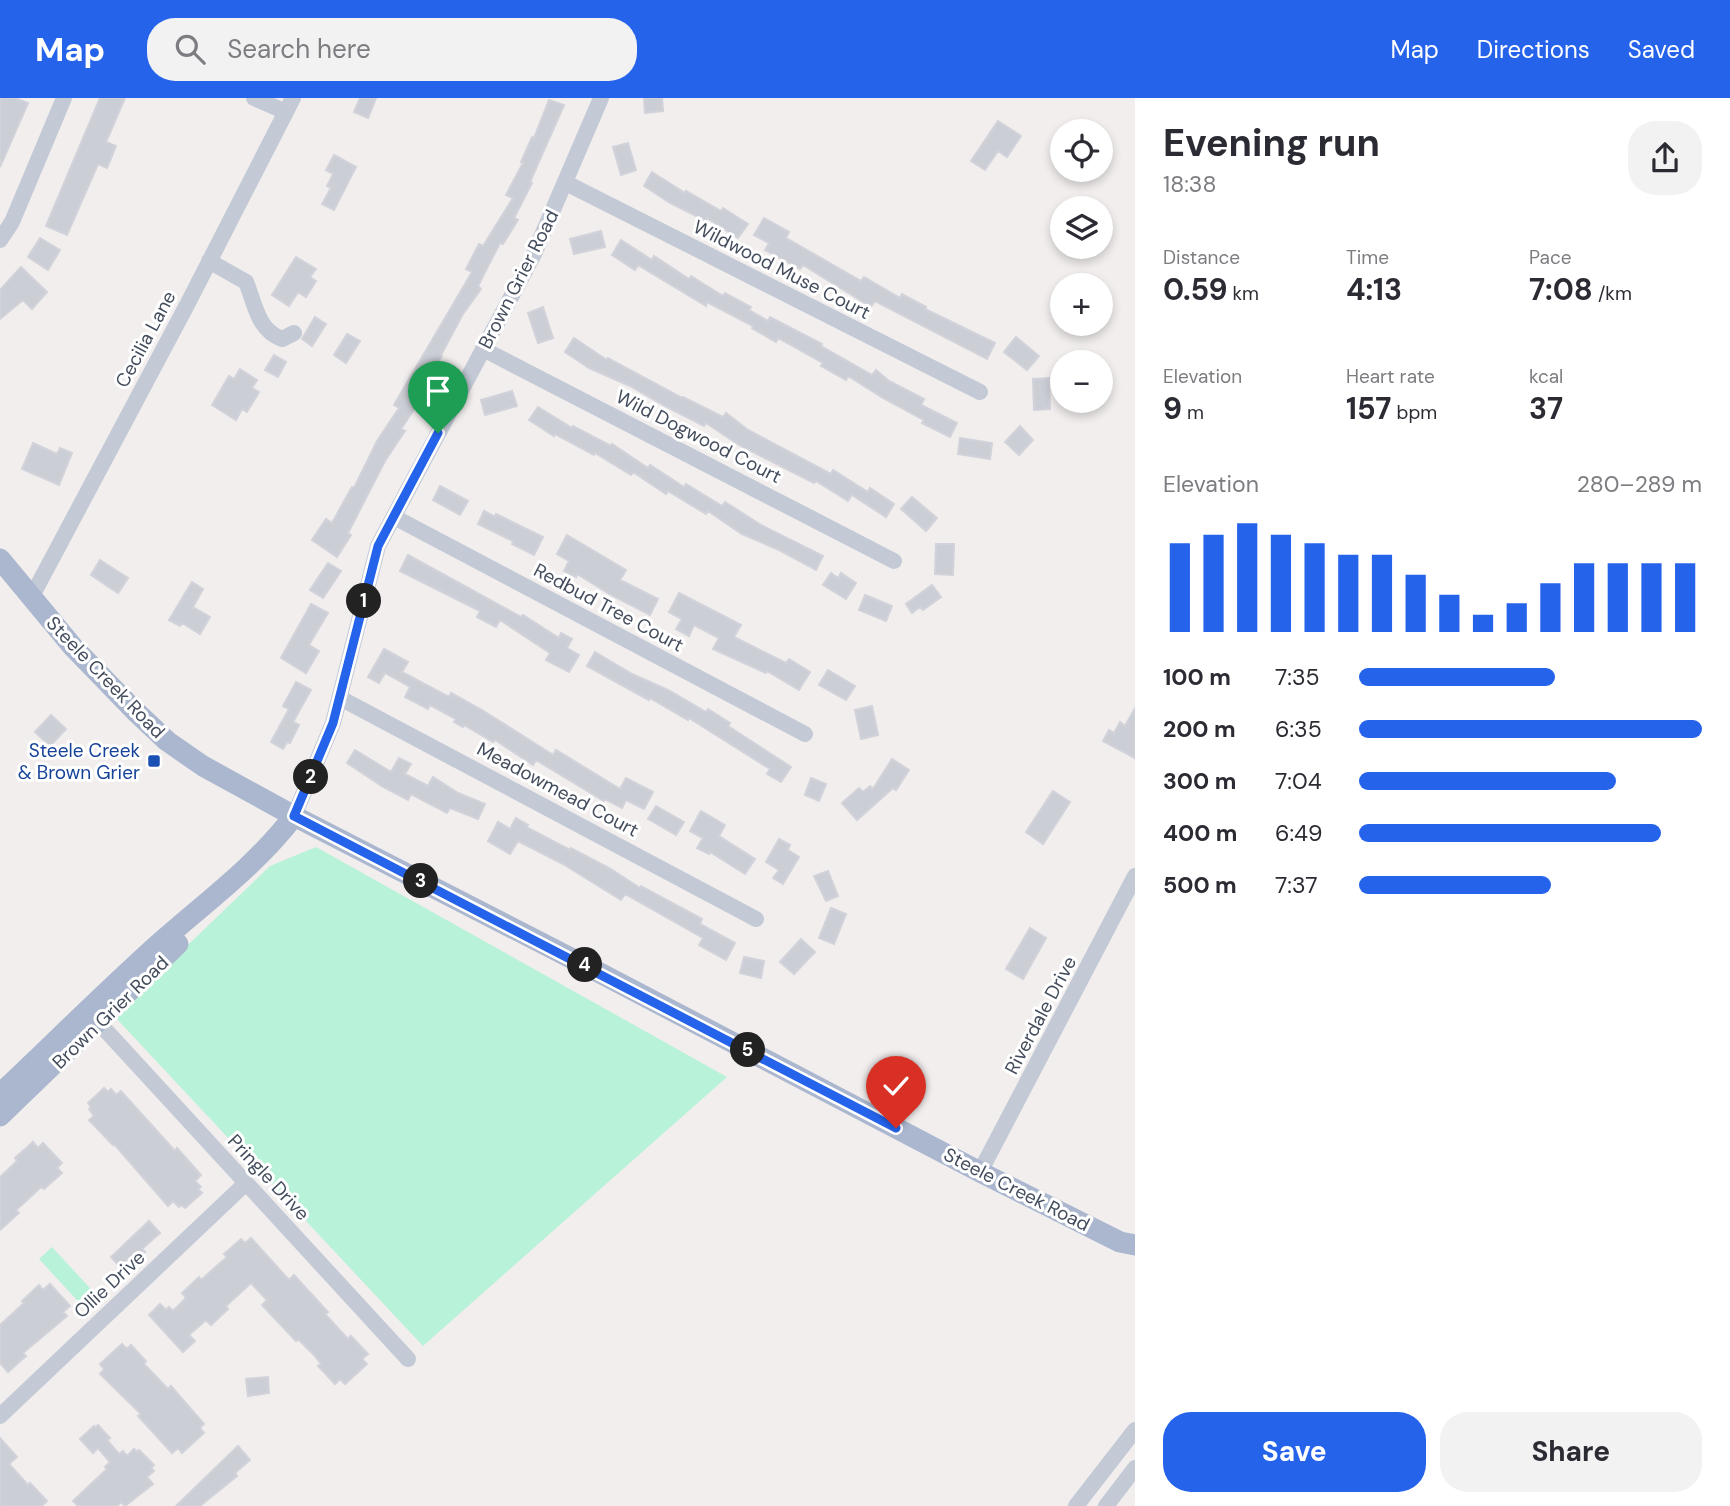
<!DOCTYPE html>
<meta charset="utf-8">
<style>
:root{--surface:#fff;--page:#f2f2f3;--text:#2b2b33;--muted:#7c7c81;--accent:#2563eb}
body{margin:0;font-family:"DM Sans",sans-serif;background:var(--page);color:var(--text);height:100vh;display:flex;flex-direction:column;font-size:26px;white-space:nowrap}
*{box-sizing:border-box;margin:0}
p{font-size:23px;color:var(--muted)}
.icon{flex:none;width:38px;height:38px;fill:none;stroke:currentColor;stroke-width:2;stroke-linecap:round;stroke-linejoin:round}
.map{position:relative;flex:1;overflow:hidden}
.drawer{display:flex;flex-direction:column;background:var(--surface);width:595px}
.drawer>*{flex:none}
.tools{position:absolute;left:1050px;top:21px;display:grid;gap:14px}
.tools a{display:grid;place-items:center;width:63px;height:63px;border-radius:50%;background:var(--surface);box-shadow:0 4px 10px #0003;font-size:35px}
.pin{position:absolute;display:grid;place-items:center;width:60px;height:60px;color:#fff;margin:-72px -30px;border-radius:50% 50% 50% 0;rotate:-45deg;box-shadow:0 0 7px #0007}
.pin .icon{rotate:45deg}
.km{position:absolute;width:35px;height:35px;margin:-18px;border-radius:50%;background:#222;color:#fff;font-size:19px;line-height:35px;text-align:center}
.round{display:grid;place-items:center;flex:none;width:74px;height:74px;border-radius:28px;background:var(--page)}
.head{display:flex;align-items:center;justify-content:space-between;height:119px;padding:0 28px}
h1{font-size:38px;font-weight:700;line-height:52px}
.metrics{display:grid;grid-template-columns:repeat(3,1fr);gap:10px;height:119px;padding:7px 28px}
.metrics div{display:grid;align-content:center}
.metrics b{font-size:30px;font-weight:700}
.metrics small{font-size:19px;font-weight:400}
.metrics p{font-size:19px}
.chart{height:196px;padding:14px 28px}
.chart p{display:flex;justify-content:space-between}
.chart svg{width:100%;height:126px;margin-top:7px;stroke:var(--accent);stroke-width:6}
.cta{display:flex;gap:14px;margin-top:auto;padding:14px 28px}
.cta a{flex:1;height:80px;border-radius:28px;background:var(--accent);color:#fff;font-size:28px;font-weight:700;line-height:80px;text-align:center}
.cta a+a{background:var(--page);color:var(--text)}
ul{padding:0 28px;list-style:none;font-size:23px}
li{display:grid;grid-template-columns:112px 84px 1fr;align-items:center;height:52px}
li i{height:18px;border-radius:9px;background:var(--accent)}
header{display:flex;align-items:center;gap:42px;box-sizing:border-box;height:98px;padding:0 35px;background:var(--accent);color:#fff}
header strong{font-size:33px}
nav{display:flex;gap:38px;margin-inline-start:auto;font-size:24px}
.search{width:490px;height:63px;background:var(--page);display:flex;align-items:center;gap:18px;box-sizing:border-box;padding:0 24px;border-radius:28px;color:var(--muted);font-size:26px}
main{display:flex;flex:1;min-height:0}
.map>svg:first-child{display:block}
.green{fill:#b8f2d9}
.building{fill:#ccced6;stroke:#d1d2da;stroke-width:2}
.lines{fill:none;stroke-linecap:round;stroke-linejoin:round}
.minor{stroke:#c3cad6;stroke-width:16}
.major{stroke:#abb7cf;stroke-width:21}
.route-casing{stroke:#fff;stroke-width:14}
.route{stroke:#2563eb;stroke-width:9}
.transit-dot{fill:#1a4fb4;stroke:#fff;stroke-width:2.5}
.labels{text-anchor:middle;stroke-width:6;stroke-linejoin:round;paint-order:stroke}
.street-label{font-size:19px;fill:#444d5d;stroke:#fff}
.transit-label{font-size:19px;fill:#164399;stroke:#fff;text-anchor:end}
</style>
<header>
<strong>Map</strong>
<div class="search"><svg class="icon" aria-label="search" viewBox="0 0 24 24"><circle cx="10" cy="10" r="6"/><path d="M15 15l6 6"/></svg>Search here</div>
<nav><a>Map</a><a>Directions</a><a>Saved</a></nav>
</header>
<main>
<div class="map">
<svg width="1135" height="1408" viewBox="0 0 1135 1408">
<rect width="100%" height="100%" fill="#f1eeed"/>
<path class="green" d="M316 749 727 979 423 1248 114 918 270 768Z
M52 1149 101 1202 88 1214 39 1161Z"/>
<path class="building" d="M0 0H15L28 5 0 69Z
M100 0H125L106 44 116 48 107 70 98 66 67 137 46 128Z
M360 0H376L368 20 354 14Z
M644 0H662L663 13 645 15Z
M549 2 564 7 530 84 532 85 514 120 518 122 503 146 500 145 478 188 481 191 463 216 441 257 442 258 419 295 423 298 401 331 405 333 385 363 348 435 351 437 337 459 312 442 326 421 332 425 352 389 354 390 377 343 399 310 394 307 472 174 466 171 479 146 483 148 513 100 506 97 523 65 521 64 532 39 534 40Z
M998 23 1021 38 1007 59 998 53 985 72 971 63Z
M628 45 636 72 621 77 613 49Z
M334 57 356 69 334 112 322 106 331 90 327 88 333 76 326 72Z
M652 74 685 95 686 93 721 113 723 110 748 126 738 140 707 120 706 123 670 105 644 88Z
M764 120 789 134 786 140 861 183 864 179 900 200 902 196 926 209 925 211 995 245 987 261 875 203 871 209 803 167 800 171 765 152 769 145 754 137Z
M601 133 605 149 574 156 570 141Z
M40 140 60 152 48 172 28 159Z
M621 142 652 162 654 158 689 181 691 178 723 198 725 195 751 209 749 212 768 223 770 219 822 246 821 248 872 277 876 272 889 283 924 301 921 307 957 325 950 339 922 325 924 322 883 300 848 278 846 282 821 268 823 265 778 240 776 244 752 230 753 228 707 204 706 208 638 167 635 172 612 157Z
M296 159 316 171 310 179 316 183 306 199 298 194 289 208 272 197Z
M21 169 47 194 32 211 23 202 0 221V192Z
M543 209 553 240 538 245 528 215Z
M315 219 326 226 312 248 302 241Z
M347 236 360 243 346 265 334 257Z
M1016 239 1039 258 1027 272 1004 254Z
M574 240 607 262 608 260 682 300 683 299 723 319 726 315 748 332 831 376 833 372 868 394 870 390 894 406 886 419 852 397 848 403 816 383 814 385 739 347 706 325 704 328 665 308 630 288 589 270 565 254Z
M274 257 286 264 278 279 265 272Z
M240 271 257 282 252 290 259 294 247 314 242 311 236 322 212 307 229 278 234 281Z
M1049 280 1050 311 1034 312 1033 281Z
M512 293 517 308 485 317 481 302Z
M538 309 572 330 573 328 611 348 612 346 648 370 650 367 684 389 686 386 722 408 725 404 761 427 823 458 816 472 779 452 742 436 708 413 706 416 668 393 666 396 633 374 631 377 595 355 594 357 555 336 554 338 529 322Z
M1020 328 1033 342 1019 357 1005 344Z
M960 340 992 345 990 361 958 356Z
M33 345 57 356 60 350 72 355 59 387 22 371Z
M440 388 468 403 460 417 433 402Z
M912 399 937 420 926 433 901 411Z
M484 413 495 419 496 416 543 439 534 457 512 446 513 443 478 426Z
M567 437 626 472 620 482 658 501 650 517 611 497 577 476 576 479 564 473 569 463 557 456Z
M936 446H954L953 477 935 476Z
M408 457 521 519 523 517 559 540 561 535 572 541 567 550 579 557 569 574 546 562 550 555 500 522 496 529 477 519 480 513 400 473Z
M100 462 128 480 118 495 91 477Z
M328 465 341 473 323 500 310 492Z
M831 475 838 480 841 475 856 485 846 501 823 487Z
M192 484 203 491 193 509 210 519 200 536 182 525 180 528 169 522Z
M932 487 941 499 923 512 920 509 912 515 906 506Z
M679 495 741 527 734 539 786 565 789 561 810 574 799 592 767 573 766 575 713 551 719 540 694 527 689 538 676 531 682 521 669 514Z
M865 497 892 508 886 523 859 512Z
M311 506 328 515 309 547 319 553 306 575 281 560Z
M384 551 408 564 402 574 449 599 451 595 482 612 553 657 556 652 620 691 626 680 653 694 644 711 626 702 622 710 605 701 604 703 536 662 533 667 495 642 493 644 464 627 463 629 454 624 456 621 430 607 428 611 405 599 410 589 385 575 379 585 368 579Z
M595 554 632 576 668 592 706 614 708 611 730 625 728 628 791 669 781 684 767 676 770 671 689 620 688 622 650 600 649 602 587 568Z
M828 572 855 588 846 602 819 587Z
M296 584 311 592 293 624 299 627 290 645 287 644 283 651 271 644 289 611 283 608Z
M872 608 878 637 861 641 855 612Z
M1135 610V660L1103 643 1109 632 1114 635 1120 624 1125 628Z
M51 617 66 631 50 648 35 634Z
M355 652 391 674 399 660 411 666 405 676 428 688 433 679 458 695 485 706 478 721 450 710 447 715 411 696 408 702 383 689 347 665Z
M892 661 909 672 896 692 893 690 857 722 842 705 859 690 863 694 870 688 873 691Z
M811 680 826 686 819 703 805 697Z
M1053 693 1070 704 1043 746 1026 734Z
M656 708 684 724 676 737 648 721Z
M701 713 725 727 719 738 755 761 745 776 710 754 709 756 697 750 703 740 690 733Z
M516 720 528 727 526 729 570 752 571 750 611 771 640 790 641 788 702 821 700 826 735 845 726 862 699 847 703 840 625 796 621 802 563 766 518 743 510 756 488 743 498 724 510 731Z
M779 741 790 747 788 752 799 759 783 786 773 780 779 772 766 764Z
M828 773 838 798 826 803 814 778Z
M831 810 846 816 834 846 819 840Z
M1030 830 1046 840 1023 881 1006 871Z
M801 841 815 854 794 876 780 864Z
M744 859 764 863 761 880 740 875Z
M104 990 108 994 111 991 116 997 121 993 175 1053 177 1050 201 1077 195 1083 201 1089 198 1091 202 1095 185 1110 181 1107 179 1109 173 1103 168 1108 114 1046 113 1047 89 1022 94 1018 89 1011 91 1009 88 1005Z
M33 1044 38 1050 43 1045 62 1065 57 1070 62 1075 44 1091 41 1089 25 1104 16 1112 19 1115 0 1132V1079L17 1063 15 1060Z
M149 1123 160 1135 142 1151 145 1154 129 1168 127 1166 122 1171 111 1159Z
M251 1140 289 1182 294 1177 328 1214 325 1216 348 1241 351 1238 368 1256 362 1261 367 1266 345 1286 340 1281 335 1286 318 1268 321 1266 314 1257 298 1241 296 1243 262 1207 267 1202 251 1185 226 1208 228 1211 211 1227 206 1222 189 1237 195 1243 183 1254 149 1217 160 1206 166 1212 169 1209 173 1213 186 1200 182 1195 199 1179 201 1182 210 1174 227 1159 224 1156 241 1141 245 1145Z
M50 1186 70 1208 63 1214 67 1218 23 1255 26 1258 8 1274 0 1265V1227L24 1205 22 1203 39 1187 43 1192Z
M122 1246 127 1251 131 1247 146 1263 144 1266 168 1291 171 1288 204 1326 200 1330 204 1335 182 1355 178 1350 172 1355 138 1318 141 1316 100 1276 104 1271 100 1266Z
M268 1279 269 1295 248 1298 246 1281Z
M98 1327 110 1340 107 1342 119 1356 123 1353 127 1358 134 1351 137 1354 139 1352 154 1367 151 1370 154 1373 147 1379 153 1386 125 1408 121 1404 117 1408H78L73 1403 107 1371 105 1369 110 1364 98 1350 93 1355 80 1341 94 1328 95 1330Z
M0 1340 17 1359 9 1366 28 1387 30 1385 47 1403 42 1408H0Z
M238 1348 250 1362 235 1375 237 1378 200 1408H176Z"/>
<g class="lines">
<path class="minor" d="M254 0 286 14
M566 85 980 294
M0 142 12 124 64 0
M209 163 246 184C255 205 257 232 282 241L294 235
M483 251 894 463
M394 419 805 636
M31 500 188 205 293 0
M340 600 756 821
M294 718 333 625 378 448 534 156 601 0
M99 925 408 1261
M980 1074 1135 778
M0 1318 246 1085
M1076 1408 1135 1332
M1106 1408 1135 1370"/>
<path class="major" d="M0 461 73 549 135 613 167 643 203 668 294 718 598 874 980 1074 1120 1144 1135 1147
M0 996C52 947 102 897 155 849 203 806 255 769 294 718
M0 1018 178 846"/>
</g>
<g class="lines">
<defs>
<path id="route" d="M438 335 378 448 333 625 294 718 896 1030"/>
</defs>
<use href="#route" class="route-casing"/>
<use href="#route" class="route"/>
</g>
<rect class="transit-dot" x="147" y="656" width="14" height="14" rx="3.5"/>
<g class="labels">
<g class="street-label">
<text transform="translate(782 171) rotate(27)" y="7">Wildwood Muse Court</text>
<text transform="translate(518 181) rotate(-63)" y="7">Brown Grier Road</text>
<text transform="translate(145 241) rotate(-62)" y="7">Cecilia Lane</text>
<text transform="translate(699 338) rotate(27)" y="7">Wild Dogwood Court</text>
<text transform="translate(609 509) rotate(28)" y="7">Redbud Tree Court</text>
<text transform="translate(106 579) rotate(46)" y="7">Steele Creek Road</text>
<text transform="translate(558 691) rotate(28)" y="7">Meadowmead Court</text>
<text transform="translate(110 914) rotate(-44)" y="7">Brown Grier Road</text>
<text transform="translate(1040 917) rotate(-62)" y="7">Riverdale Drive</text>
<text transform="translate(269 1079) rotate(47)" y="7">Pringle Drive</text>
<text transform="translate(1017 1091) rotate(27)" y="7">Steele Creek Road</text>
<text transform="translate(109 1186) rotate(-43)" y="7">Ollie Drive</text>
</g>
<g class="transit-label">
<text x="140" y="659">Steele Creek<tspan x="140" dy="22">&amp; Brown Grier</tspan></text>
</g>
</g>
</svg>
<div class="tools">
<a><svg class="icon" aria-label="locate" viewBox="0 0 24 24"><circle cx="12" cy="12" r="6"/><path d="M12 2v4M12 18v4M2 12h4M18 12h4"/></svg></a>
<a><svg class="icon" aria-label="layers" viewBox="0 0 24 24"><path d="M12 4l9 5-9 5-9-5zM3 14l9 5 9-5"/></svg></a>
<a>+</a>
<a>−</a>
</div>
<div class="pin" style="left:438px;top:335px;background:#1e9e55"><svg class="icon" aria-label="arrive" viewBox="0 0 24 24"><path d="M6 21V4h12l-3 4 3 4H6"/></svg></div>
<div class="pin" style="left:896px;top:1030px;background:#d93025"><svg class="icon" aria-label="check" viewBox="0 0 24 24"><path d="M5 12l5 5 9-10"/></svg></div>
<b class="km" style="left:364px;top:503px">1</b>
<b class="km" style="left:311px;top:679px">2</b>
<b class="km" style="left:421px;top:783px">3</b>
<b class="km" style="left:585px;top:867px">4</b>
<b class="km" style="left:748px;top:952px">5</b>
</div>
<section class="drawer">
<div class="head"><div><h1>Evening run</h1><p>18:38</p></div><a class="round"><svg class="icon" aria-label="share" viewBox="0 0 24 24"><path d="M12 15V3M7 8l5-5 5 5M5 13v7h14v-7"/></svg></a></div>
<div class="metrics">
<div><p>Distance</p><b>0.59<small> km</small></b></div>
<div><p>Time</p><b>4:13</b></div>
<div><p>Pace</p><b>7:08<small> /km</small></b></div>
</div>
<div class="metrics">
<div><p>Elevation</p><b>9<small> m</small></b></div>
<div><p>Heart rate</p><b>157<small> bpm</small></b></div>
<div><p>kcal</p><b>37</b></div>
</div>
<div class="chart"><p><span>Elevation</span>280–289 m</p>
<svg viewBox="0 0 160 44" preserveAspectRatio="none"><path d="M5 44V13M15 44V10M25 44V6M35 44V10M45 44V13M55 44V17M65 44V17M75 44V24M85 44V31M95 44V38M105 44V34M115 44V27M125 44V20M135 44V20M145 44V20M155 44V20"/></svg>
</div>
<ul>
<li><b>100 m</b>7:35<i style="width:57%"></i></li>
<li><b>200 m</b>6:35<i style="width:100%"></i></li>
<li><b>300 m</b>7:04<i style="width:75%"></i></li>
<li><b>400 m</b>6:49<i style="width:88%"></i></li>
<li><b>500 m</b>7:37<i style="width:56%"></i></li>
</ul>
<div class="cta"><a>Save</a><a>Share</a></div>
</section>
</main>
